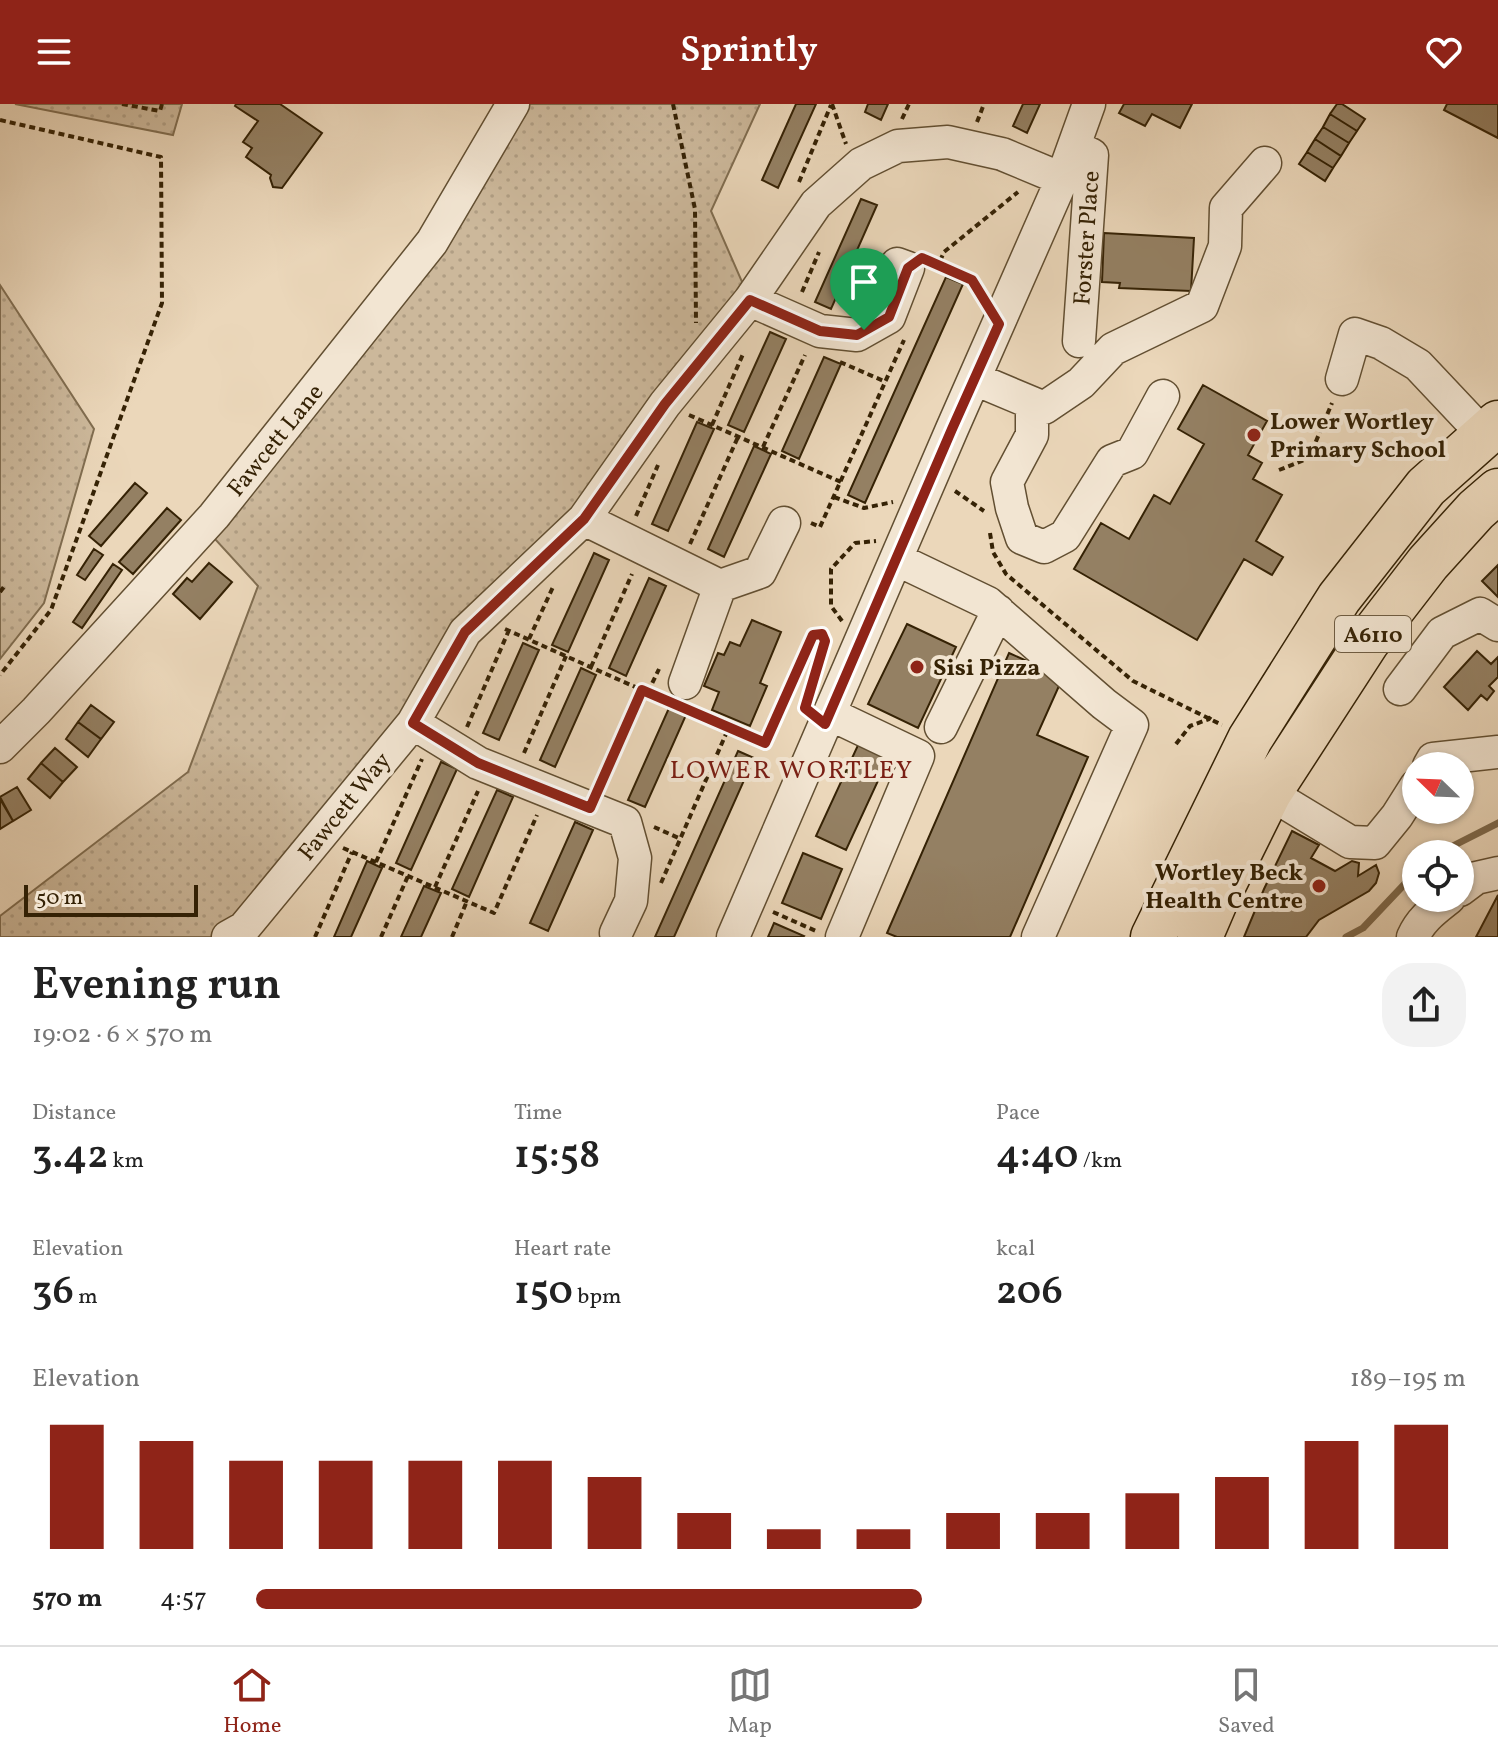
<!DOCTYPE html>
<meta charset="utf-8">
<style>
:root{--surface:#fff;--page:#f2f2f2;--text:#222;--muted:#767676;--line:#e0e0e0;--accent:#8f2418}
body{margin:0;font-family:Vollkorn,serif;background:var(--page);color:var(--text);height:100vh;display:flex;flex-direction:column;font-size:30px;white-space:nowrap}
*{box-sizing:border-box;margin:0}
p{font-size:26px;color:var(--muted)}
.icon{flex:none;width:44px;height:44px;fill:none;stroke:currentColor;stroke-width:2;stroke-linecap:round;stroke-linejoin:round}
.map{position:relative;height:833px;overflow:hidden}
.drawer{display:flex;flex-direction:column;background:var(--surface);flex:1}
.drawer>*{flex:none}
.needle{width:52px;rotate:293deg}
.fabs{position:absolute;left:1402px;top:648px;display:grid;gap:16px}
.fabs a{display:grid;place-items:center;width:72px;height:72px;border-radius:50%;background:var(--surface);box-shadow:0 2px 6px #0004;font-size:40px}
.scale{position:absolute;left:24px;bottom:20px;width:174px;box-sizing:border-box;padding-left:8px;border:4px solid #352205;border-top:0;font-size:22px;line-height:28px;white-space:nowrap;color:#352205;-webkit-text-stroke:6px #f2e5d2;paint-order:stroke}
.pin{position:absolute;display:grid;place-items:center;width:68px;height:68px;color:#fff;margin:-82px -34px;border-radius:50% 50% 50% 0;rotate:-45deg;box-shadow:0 0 8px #0007}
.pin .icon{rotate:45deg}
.round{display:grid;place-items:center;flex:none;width:84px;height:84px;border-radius:32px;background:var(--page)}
.summary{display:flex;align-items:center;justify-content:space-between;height:136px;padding:0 32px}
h1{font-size:44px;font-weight:600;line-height:60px}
.stats{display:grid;grid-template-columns:repeat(3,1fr);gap:12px;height:136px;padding:8px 32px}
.stats div{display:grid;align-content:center}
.stats b{font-size:40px;font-weight:600}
.stats small{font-size:22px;font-weight:400}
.stats p{font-size:22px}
.chart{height:224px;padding:16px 32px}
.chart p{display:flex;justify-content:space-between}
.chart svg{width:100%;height:144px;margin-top:8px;stroke:var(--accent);stroke-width:6}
ul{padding:0 32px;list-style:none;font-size:26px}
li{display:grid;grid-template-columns:128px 96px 1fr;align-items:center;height:60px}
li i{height:20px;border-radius:10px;background:var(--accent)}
header{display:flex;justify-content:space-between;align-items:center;height:104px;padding:0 32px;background:var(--accent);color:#fff;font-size:36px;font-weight:600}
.tab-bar{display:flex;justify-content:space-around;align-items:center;height:112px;border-top:2px solid var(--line);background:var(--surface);font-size:22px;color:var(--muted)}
.tab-bar a{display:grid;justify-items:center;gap:4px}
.tab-bar .current{color:var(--accent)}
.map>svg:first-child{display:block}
.green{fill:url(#green-dots);stroke:#806d50;stroke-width:2}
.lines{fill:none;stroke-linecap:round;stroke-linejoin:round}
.stream{stroke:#7d694c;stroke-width:7}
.building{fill:#948063;stroke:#352205;stroke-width:2}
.minor-casing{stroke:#624f32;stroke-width:35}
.highway-casing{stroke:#352205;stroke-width:47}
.path{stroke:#352205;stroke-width:4;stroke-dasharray:6 4;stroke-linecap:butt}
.minor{stroke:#f2e5d2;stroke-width:32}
.highway{stroke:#ebd7ba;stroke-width:44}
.route-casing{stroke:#fff;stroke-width:16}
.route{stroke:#8f2418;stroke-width:10}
.poi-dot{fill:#8f2418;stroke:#f2e5d2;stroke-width:3}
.labels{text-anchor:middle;stroke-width:8;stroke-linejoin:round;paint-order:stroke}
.shield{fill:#f2e5d2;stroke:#6e5c42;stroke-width:2}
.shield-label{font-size:22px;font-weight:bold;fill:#352205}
.street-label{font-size:24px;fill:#352205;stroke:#f2e5d2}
.poi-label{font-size:24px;font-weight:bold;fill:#352205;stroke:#f2e5d2;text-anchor:start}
.neighbourhood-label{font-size:26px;letter-spacing:2px;fill:#7a1f14;stroke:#f2e5d2}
</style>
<header><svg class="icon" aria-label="menu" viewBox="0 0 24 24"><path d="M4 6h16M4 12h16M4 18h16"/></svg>Sprintly<svg class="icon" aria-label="heart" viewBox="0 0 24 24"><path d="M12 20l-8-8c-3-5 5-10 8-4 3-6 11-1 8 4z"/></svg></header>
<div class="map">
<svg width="1498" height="833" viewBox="0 0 1498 833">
<defs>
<pattern id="green-dots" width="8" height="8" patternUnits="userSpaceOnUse" patternTransform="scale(2)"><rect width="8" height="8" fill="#ccb89b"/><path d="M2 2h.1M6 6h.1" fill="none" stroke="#b09e84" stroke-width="1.8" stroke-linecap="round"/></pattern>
</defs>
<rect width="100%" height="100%" fill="#ebd7ba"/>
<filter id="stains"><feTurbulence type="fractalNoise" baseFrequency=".0025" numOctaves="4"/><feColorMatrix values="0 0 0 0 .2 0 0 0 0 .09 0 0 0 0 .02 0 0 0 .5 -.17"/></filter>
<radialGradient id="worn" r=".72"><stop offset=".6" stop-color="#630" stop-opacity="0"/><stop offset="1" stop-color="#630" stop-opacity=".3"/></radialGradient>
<path class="green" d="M15 0H182L173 31Z
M513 0H760L711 107 750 196 665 300 465 528 228 833H0V812L188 668 258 482 214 434Z
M0 181 94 325 44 499 0 555Z"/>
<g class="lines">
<path class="stream" d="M1437 750 1498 719
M1346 833 1363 824 1416 768"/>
</g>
<path class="building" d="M236 0H280L322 29 282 84 273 83 270 74 271 71 246 53 252 44 243 38 258 17 235 2Z
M796 0H816L778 84 762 76Z
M868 0H888L881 16 865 8Z
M1023 0H1040L1027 29 1013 22Z
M1124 0H1192L1180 24 1152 10 1145 22 1119 9Z
M1337 0H1342L1365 15 1357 27 1330 10Z
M1447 0H1498V34L1444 6Z
M1330 10 1357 27 1349 39 1323 23Z
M1323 23 1349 39 1341 52 1315 35Z
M1315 35 1341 52 1333 64 1307 48Z
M1307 48 1333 64 1325 77 1299 60Z
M861 95 877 101 831 205 815 198Z
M1104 129 1194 134 1191 187 1119 184 1120 179 1102 178Z
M946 173 963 180 865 399 848 391Z
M770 228 786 235 744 328 728 321Z
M824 253 841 260 799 355 782 347Z
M1203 281 1267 317 1248 351 1262 359 1253 375 1282 391 1256 437 1283 453 1272 471 1244 455 1197 536 1074 465 1101 419 1129 435 1154 391 1170 400 1204 340 1178 325Z
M697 318 714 325 668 427 652 420Z
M754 342 771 350 724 453 708 445Z
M135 379 147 389 101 442 89 432Z
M167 404 181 416 133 470 119 458Z
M94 445 103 451 85 476 77 471Z
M594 449 609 456 568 548 552 541Z
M209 459 232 478 200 515 173 490 187 474 192 478Z
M113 460 122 466 82 524 73 518Z
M1498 461V493L1482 477Z
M649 474 666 482 626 572 609 564Z
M752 516 781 528 760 579 767 582 750 622 712 606 719 588 704 582 718 549 724 551 730 538 740 542Z
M907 520 956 543 918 624 868 600Z
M523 539 539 546 499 636 483 629Z
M1477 547 1491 560 1498 553V573L1489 582 1494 587 1487 596 1481 591 1468 606 1444 583Z
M1009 549 1063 573 1037 631 1088 653 1010 833H897L887 829Z
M581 564 596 571 555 663 540 656Z
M91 601 114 618 101 635 78 618Z
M669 604 686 611 645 703 628 696Z
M78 618 101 635 88 653 66 635Z
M859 639 889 653 846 746 816 732Z
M55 644 77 663 63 678 41 659Z
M738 647 754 654 674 833H655Z
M441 658 457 665 411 766 396 759Z
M41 659 63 678 50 694 28 675Z
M17 683 31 706 13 717 0 693Z
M497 686 513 693 469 793 452 785Z
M0 695 13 717 0 725Z
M575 718 593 726 548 827 530 819Z
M1292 727 1319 741 1311 754 1335 767 1352 757 1359 759 1358 772 1376 761 1379 769 1376 779 1369 787 1319 816 1306 833H1244L1264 785Z
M803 749 842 765 821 815 782 799Z
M367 757 382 764 351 833H334Z
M424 782 441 789 421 833H401Z
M1498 791V833H1476Z
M774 819 804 832 803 833H768Z"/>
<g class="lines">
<defs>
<path id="minor" d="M1074 42 1092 51 1079 237
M750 196 820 227 857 231 889 213 908 164 897 160
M975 275 1044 304 1081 279 1113 245 1202 202 1225 142 1226 104 1265 59
M1342 275 1355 230 1381 239 1418 261 1484 331
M1032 300V331L1007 378 1012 404 1022 434 1044 443 1065 432 1112 357 1132 349 1163 292
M584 415 720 482 760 468 784 419
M896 455 988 499 1104 600 1132 621 1038 833
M685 579 720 482
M1400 585 1442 529 1480 510 1498 521
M830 610 918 652 842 833
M413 619 478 659 625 718 635 754 631 797 616 829
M941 623 998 507
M0 643 36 607 214 412 432 138 513 0
M1429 662 1433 655 1498 648
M1269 689 1350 738 1375 739 1397 712 1416 682
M1460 786 1476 774 1498 769
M228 833 244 824 413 619 465 528 584 415 665 300 750 196 816 100 861 60 898 42 948 38 1002 50 1062 75
M733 833 952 325 1062 75 1089 0
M1413 833C1421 815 1434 806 1449 794"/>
<path id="highway" d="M1153 833 1250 635 1339 494 1426 383 1498 319
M1200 833 1215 798 1269 689 1367 538 1428 459 1476 406 1498 387"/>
</defs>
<use href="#minor" class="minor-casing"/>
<use href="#highway" class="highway-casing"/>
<path class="path" d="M122 0 160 7 162 0
M673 0 695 105 696 219
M832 0 846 40
M902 15 909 0
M0 16 161 53 162 199 51 506 0 571
M977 18 984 0
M799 78 831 1
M937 161 972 176 981 191
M936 166 944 148 1018 88
M802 188 819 148
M840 258 886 278
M689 311 841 378
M712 321 743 250
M763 343 805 251
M1279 366 1309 354 1332 299
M955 387 984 407
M834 393 864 404 893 398
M636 412 658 361
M811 419 820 423 904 236
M990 429 993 448 1006 470 1133 577 1222 621
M690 440 738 333
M0 488 6 480
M842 517 831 502V465L855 439 876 437
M505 525 642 586
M529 535 553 483
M591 563 632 470
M648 588 659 565
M691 607 765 639 813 531 822 530 825 537 818 561
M467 623 509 526
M1176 640 1190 622 1209 615 1211 612
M524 649 566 552
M601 679 642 586 661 594
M654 723 681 735
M343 744 494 809 537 711
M376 758 422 655
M661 779 729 623
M435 783 478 687
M773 808 816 827
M315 833 352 748
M381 833 408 772
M452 833 467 797"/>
<use href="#minor" class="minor"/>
<use href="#highway" class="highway"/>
</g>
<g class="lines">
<defs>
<path id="route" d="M922 154 972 176 999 220 952 325 825 620 805 604 825 537 822 530 813 531 765 639 642 586 590 704 478 659 413 619 465 528 584 415 665 300 750 196 820 227 857 231 889 213 908 164Z"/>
</defs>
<use href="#route" class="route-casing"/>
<use href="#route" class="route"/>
</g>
<g class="poi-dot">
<circle cx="1254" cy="331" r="8"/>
<circle cx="917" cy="563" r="8"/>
<circle cx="1319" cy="782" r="8"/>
</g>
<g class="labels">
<rect class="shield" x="1335" y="512" width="76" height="36" rx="6"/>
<g class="shield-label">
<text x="1373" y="538">A6110</text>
</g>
<g class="street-label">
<text transform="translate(1086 134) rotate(-86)" y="8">Forster Place</text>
<text transform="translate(275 336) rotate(-51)" y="8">Fawcett Lane</text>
<text transform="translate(344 702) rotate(-51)" y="8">Fawcett Way</text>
</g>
<g class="poi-label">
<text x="1270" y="325">Lower Wortley<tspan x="1270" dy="28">Primary School</tspan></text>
<text x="933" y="571">Sisi Pizza</text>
<text x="1303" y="776" text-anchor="end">Wortley Beck<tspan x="1303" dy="28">Health Centre</tspan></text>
</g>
<g class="neighbourhood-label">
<text x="792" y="674">LOWER WORTLEY</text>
</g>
</g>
<rect width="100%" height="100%" filter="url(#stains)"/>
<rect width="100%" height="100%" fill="url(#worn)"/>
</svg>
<div class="fabs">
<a><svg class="needle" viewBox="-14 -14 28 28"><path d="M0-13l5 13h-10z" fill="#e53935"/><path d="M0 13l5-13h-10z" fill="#767676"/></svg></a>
<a><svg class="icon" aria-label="locate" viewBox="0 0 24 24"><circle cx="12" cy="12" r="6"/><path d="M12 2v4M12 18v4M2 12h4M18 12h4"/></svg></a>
</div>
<div class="scale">50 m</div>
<div class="pin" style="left:864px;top:226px;background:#1e9e55"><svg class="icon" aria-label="arrive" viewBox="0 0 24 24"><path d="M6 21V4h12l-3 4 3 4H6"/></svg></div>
</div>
<section class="drawer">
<div class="summary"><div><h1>Evening run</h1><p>19:02 · 6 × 570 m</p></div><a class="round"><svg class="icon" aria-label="share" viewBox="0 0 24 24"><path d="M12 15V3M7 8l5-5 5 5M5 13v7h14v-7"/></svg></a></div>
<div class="stats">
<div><p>Distance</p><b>3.42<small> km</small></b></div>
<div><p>Time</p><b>15:58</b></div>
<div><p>Pace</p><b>4:40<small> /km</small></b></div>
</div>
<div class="stats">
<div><p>Elevation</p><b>36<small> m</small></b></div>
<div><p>Heart rate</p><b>150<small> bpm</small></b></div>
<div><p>kcal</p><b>206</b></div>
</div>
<div class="chart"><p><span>Elevation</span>189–195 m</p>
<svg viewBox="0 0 160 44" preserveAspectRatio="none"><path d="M5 44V6M15 44V11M25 44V17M35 44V17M45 44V17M55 44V17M65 44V22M75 44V33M85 44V38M95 44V38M105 44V33M115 44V33M125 44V27M135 44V22M145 44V11M155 44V6"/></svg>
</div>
<ul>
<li><b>570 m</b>4:57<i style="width:55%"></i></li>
</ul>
</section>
<nav class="tab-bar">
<a class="current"><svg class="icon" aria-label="home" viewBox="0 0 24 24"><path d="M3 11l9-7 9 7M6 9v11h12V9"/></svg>Home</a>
<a><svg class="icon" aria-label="map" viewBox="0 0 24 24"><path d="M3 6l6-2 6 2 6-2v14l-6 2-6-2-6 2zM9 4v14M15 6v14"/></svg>Map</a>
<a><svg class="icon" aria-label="saved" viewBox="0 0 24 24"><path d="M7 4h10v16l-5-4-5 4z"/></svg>Saved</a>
</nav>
